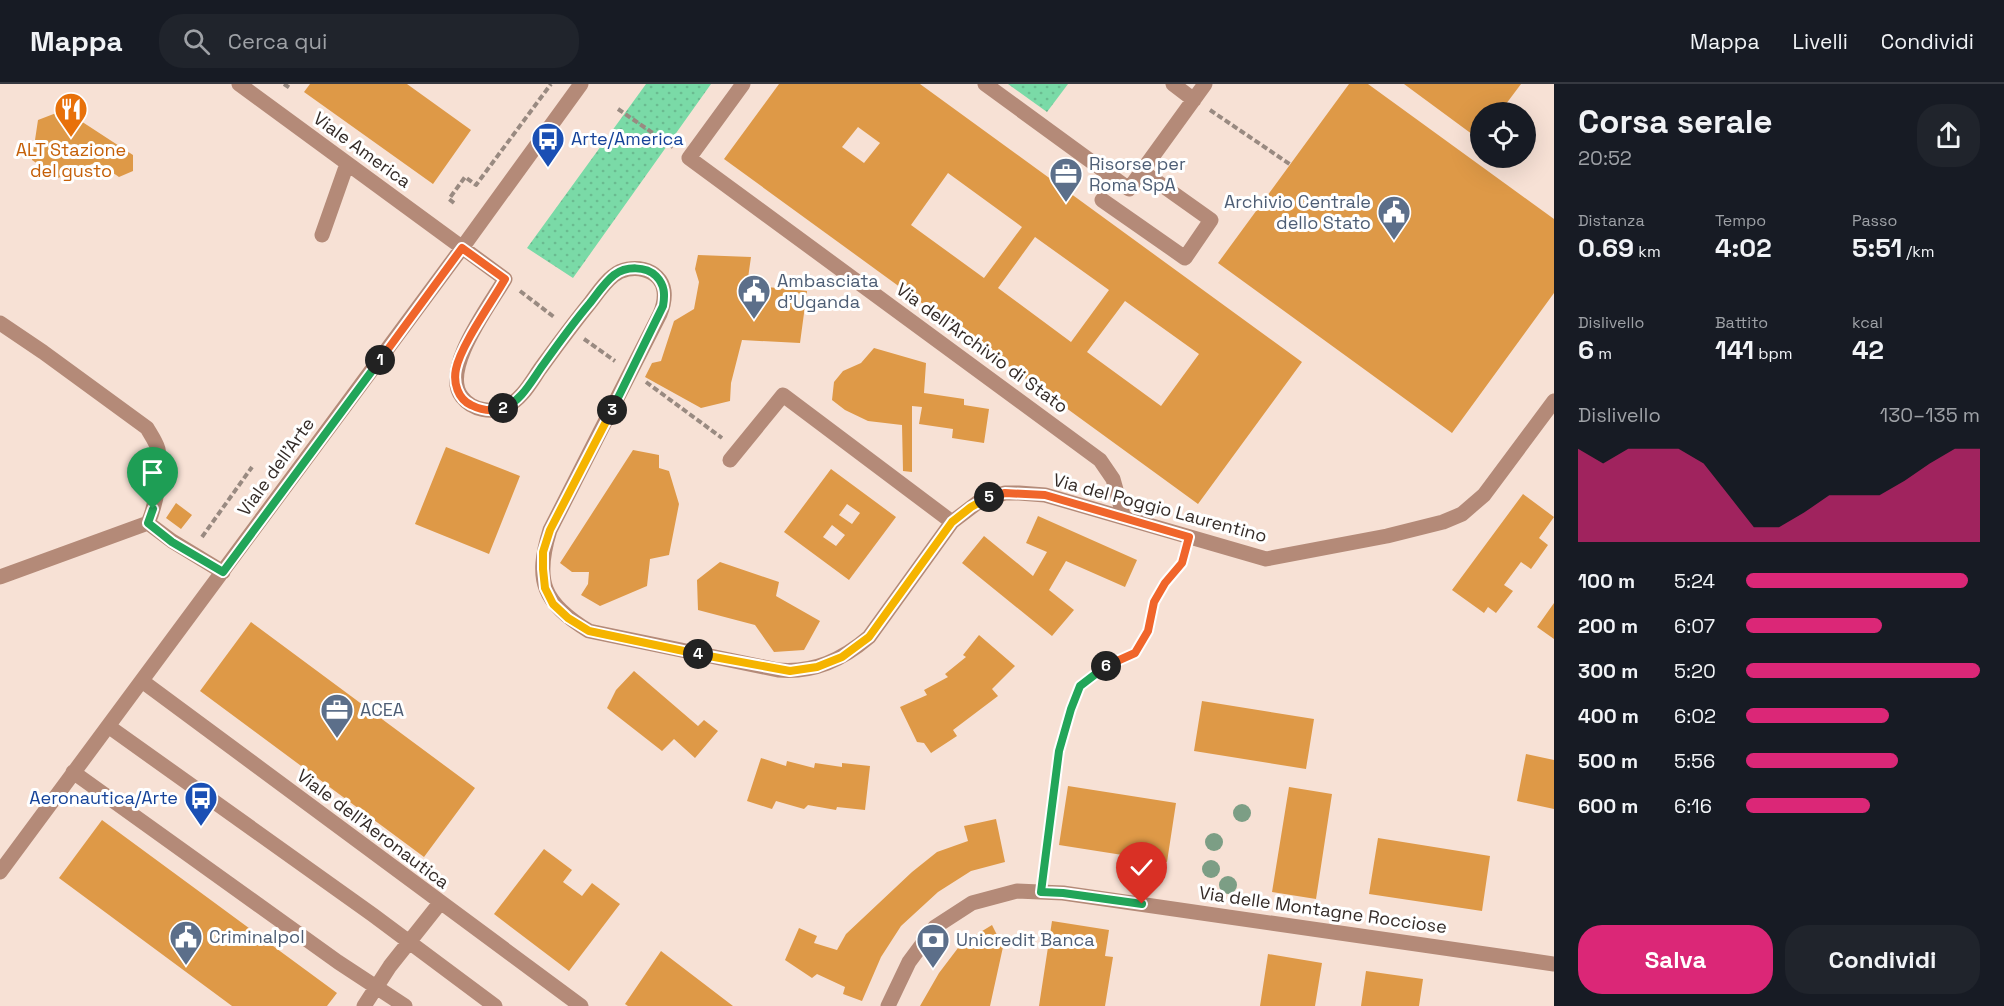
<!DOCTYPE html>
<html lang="it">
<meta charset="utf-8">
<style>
:root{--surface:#171b24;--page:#20242c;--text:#f1f3f6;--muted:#9ea1a6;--line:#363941;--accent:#db2777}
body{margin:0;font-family:"Space Grotesk",sans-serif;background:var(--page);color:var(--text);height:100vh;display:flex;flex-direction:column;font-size:22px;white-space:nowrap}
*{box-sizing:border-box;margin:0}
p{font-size:20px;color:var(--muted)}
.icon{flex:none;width:33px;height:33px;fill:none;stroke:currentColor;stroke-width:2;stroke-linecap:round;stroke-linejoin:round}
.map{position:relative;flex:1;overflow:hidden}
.side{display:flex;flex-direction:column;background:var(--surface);width:450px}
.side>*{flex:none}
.tools{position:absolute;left:1470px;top:18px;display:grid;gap:12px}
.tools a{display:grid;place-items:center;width:66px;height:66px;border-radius:50%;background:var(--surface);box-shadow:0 6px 24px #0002;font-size:30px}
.pin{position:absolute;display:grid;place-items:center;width:51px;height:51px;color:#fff;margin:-62px -26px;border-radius:50% 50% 50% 0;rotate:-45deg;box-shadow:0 0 6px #0007}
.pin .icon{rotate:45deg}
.km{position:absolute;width:30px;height:30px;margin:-15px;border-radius:50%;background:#222;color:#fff;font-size:16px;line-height:30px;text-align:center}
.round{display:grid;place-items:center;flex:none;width:63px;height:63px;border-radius:24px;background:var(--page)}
.head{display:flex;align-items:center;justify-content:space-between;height:102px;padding:0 24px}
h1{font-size:33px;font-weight:800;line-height:45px}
.metrics{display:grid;grid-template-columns:repeat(3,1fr);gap:9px;height:102px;padding:6px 24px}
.metrics div{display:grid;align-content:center}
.metrics b{font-size:26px;font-weight:800}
.metrics small{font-size:16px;font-weight:400}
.metrics p{font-size:16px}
.chart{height:168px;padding:12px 24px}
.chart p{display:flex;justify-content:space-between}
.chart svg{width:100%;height:108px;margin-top:6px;fill:var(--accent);opacity:.7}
.button{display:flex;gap:12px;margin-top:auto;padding:12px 24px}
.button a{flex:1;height:69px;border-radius:24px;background:var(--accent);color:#fff;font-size:24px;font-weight:800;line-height:69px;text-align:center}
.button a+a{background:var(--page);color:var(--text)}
ul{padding:0 24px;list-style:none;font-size:20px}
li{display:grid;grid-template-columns:96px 72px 1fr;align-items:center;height:45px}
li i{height:15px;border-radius:8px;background:var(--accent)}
header{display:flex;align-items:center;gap:36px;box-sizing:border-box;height:84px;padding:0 30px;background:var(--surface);border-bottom:2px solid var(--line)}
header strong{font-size:28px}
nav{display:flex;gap:33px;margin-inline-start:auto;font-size:21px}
.search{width:420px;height:54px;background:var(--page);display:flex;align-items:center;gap:15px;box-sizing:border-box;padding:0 21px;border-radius:24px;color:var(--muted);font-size:22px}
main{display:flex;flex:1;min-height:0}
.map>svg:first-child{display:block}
.garden{fill:url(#garden-dots)}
.building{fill:#de9947;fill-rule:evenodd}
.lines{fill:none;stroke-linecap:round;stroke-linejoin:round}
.path{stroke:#998a81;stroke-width:4;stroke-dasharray:6 3;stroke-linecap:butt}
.minor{stroke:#b48a78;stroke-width:15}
.tree{fill:#7c9e85}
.split-1-casing{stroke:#fff;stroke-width:12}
.split-2-casing{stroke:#fff;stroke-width:12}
.split-3-casing{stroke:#fff;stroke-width:12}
.split-4-casing{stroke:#fff;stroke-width:12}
.split-5-casing{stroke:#fff;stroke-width:12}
.split-6-casing{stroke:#fff;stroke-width:12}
.split-7-casing{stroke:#fff;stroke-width:12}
.split-1{stroke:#22a559;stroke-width:8}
.split-2{stroke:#f0652b;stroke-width:8}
.split-3{stroke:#22a559;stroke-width:8}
.split-4{stroke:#f5b400;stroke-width:8}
.split-5{stroke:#f5b400;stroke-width:8}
.split-6{stroke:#f0652b;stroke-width:8}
.split-7{stroke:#22a559;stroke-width:8}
.labels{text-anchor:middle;stroke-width:6;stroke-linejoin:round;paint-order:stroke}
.transit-label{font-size:18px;fill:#164399;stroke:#fff;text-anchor:start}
.food-label{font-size:18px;fill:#c56008;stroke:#fff}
.street-label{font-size:18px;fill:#342b27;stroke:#fff}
.service-label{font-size:18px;fill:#4e5e75;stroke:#fff;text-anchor:start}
</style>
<header>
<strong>Mappa</strong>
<div class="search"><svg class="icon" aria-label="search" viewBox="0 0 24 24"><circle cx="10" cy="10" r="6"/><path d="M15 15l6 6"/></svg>Cerca qui</div>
<nav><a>Mappa</a><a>Livelli</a><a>Condividi</a></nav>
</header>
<main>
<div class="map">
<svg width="1554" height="922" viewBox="0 0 1554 922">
<defs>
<pattern id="garden-dots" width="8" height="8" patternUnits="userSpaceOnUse" patternTransform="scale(1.5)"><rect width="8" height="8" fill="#7adaa7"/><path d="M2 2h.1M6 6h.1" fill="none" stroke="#6abb90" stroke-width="1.8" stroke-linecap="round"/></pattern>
</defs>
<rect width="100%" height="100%" fill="#f7e1d5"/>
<path class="garden" d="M646 0H711L573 194 527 164Z
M1008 0H1068L1047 28Z"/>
<path class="building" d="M310 0H407L471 46 433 100 304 8Z
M779 0H920L1302 278 1198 420 724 75ZM858 43 880 59 864 79 842 63ZM948 89 1022 143 984 194 911 141ZM1035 153 1109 206 1071 258 998 204ZM1125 217 1199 270 1161 322 1087 268Z
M1349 0H1368L1554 135V209L1452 349 1218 179Z
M1404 0H1521L1500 28H1480V56Z
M64 26 133 71V87L119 93 97 78 58 94 32 76 38 36Z
M698 171 751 173 747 201 807 207 800 259 742 256 731 299 730 317 701 324 645 293 652 279 661 277 674 237 694 225 699 198 695 185Z
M874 264 926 279 924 309 964 315V321L989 325 984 359 952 354 953 345 919 340 922 323 912 322V388L903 387 902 341 868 337 845 326 832 316 834 298 843 287 861 279Z
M446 363 520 392 489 470 415 440Z
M633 366 659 371V384L669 387 679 420 669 471 650 475 647 502 600 522 581 511 588 500 589 488H572L560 479Z
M831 385 896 433 849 496 784 448ZM847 420 860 429 852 440 839 431ZM832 441 845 451 836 462 823 453Z
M1523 410 1554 433 1539 454 1548 461 1531 485 1521 478 1504 501 1513 507 1496 529 1488 523 1484 529 1452 506Z
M176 419 192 431 181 445 166 434Z
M1038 432 1137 476 1125 503 1066 477 1049 506 1074 526 1052 552 962 479 984 452 1033 492 1047 468 1026 459Z
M720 478 779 498 776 512 820 537 804 566 774 568 755 541 698 526 697 496Z
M1554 519V555L1537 543Z
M251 538 475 704 424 773 200 607Z
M979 551 1015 582 992 605 998 612 953 646 957 652 931 669 924 659 917 658 900 623 927 611 924 606 948 593 945 590 966 573 963 571Z
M634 587 698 642 704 636 718 647 695 674 674 655 662 667 607 624 616 606Z
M1202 617 1314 635 1306 685 1194 667Z
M1526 670 1554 676V725L1517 717Z
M761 674 786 682 787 677 814 684 815 679 842 683V679L870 682 865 726 837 723 836 726 808 721 804 725 776 717 772 725 747 717Z
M1068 702 1176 719 1167 778 1059 761Z
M1289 703 1332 710 1316 815 1272 808Z
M996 735 1005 778 971 787 938 808 901 842 881 873 862 917 843 910 845 903 817 890 812 894 785 876 799 844 817 852 814 859 837 866 846 850 912 788 937 768 968 757 964 742Z
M102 736 337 909 327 922H232L59 794Z
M1378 754 1490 772 1482 827 1369 810Z
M544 765 572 786 563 798 582 812 592 799 620 820 569 887 494 830Z
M1052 837 1109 846 1105 872 1113 873 1105 922H1039Z
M992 841 1003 863 990 922H920L939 889 961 860Z
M661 867 733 922H628L625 920Z
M1268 870 1322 879 1315 922H1260Z
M1366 887 1423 895 1419 922H1361Z"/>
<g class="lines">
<path class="path" d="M284 0 290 4
M618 25 673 63
M1210 26 1291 81
M454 119 449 115 465 93 476 101 551 0
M520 207 554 233
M584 255 615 277
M646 298 722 354
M202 453 252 383
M1043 789 1059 667 1071 625 1080 602 1103 583 1135 569 1148 547 1154 518 1165 499 1182 479 1184 471"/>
<path class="minor" d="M239 0 505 195C490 221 440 286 462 313 472 326 492 330 507 322 522 315 531 298 540 285 556 263 572 241 590 219 597 210 604 199 613 192 630 178 661 184 664 207 665 215 663 223 660 230L550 446C534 497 543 519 589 547L778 586C814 589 842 576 869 553L952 438 981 416 1005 409H1019L1045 411 1266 475 1387 452 1443 438 1462 430 1484 411 1554 317
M743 0 689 74 1100 376 1113 395 1124 434
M985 0 1129 105 1205 0
M1173 0 1194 16
M1102 116 1185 174 1211 136 1142 87
M322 151 347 80
M0 239 43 268 147 344C151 351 156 358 158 365 163 385 156 421 148 439
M730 376 783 311 952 438
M0 493 148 439 172 457 223 488
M142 597 581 922
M108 642 373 831 495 922
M73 688 338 878 405 922
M0 788 462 164 581 0
M364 922 390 882 440 819
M888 922 909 878 935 843 972 819 1017 807 1063 809 1554 880"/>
</g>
<g class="tree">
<circle cx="1242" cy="729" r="9"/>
<circle cx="1214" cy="758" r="9"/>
<circle cx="1211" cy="785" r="9"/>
<circle cx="1228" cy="801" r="9"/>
</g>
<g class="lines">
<defs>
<path id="split-1" d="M153 425 148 439 172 458 223 488 380 276"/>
<path id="split-2" d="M380 276 462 164 505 195C492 218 461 261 456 285 453 299 458 315 471 321 481 326 492 328 503 324"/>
<path id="split-3" d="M503 324C521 318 532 296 543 281 558 260 573 239 590 219 597 210 605 198 614 191 626 182 646 182 656 192 665 201 665 211 663 222L612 326"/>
<path id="split-4" d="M612 326 550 446 543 468V485L545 504 553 520 568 534 589 547 698 570"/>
<path id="split-5" d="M698 570 790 587 817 583 842 573 869 553 952 438 971 423 989 413"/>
<path id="split-6" d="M989 413 1005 409 1045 411 1189 453 1182 479 1165 499 1154 518 1148 547 1135 569 1106 582"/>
<path id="split-7" d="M1106 582 1080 602 1071 625 1059 667 1041 808 1063 809 1142 820"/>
</defs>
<use href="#split-1" class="split-1-casing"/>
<use href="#split-2" class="split-2-casing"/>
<use href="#split-3" class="split-3-casing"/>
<use href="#split-4" class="split-4-casing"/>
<use href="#split-5" class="split-5-casing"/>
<use href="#split-6" class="split-6-casing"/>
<use href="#split-7" class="split-7-casing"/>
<use href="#split-1" class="split-1"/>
<use href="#split-2" class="split-2"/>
<use href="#split-3" class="split-3"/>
<use href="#split-4" class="split-4"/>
<use href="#split-5" class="split-5"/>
<use href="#split-6" class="split-6"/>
<use href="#split-7" class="split-7"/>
</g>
<defs>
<symbol id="restaurant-pin" viewBox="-11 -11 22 30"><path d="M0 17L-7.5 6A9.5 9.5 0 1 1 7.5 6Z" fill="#e8710a" stroke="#fff"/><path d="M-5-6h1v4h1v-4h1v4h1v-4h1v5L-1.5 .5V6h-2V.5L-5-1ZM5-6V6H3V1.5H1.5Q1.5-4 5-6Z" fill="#fff"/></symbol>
<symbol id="bus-pin" viewBox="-11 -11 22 30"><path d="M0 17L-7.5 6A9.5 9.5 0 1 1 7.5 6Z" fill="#1a4fb4" stroke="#fff"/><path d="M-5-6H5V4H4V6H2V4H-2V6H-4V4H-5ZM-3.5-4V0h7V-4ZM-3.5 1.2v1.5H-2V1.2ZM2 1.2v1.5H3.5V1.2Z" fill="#fff"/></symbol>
<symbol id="office-pin" viewBox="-11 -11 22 30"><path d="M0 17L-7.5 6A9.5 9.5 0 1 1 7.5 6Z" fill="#5c6f8a" stroke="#fff"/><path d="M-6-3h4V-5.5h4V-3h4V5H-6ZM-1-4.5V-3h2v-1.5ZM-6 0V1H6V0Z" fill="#fff"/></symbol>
<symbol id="civic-pin" viewBox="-11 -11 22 30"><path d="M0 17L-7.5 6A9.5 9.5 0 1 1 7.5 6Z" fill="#5c6f8a" stroke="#fff"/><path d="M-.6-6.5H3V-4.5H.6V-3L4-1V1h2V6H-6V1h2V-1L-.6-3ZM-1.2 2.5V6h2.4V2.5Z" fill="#fff"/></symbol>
<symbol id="bank-pin" viewBox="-11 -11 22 30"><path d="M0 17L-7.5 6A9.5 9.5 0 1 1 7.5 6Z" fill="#5c6f8a" stroke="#fff"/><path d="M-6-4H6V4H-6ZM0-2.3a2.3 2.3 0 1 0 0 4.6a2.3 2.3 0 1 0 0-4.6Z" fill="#fff"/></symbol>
</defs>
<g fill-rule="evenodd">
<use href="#restaurant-pin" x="52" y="6" width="38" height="52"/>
<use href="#bus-pin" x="529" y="36" width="38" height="52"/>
<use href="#office-pin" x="1047" y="71" width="38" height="52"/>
<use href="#civic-pin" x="1375" y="109" width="38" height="52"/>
<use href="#civic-pin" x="735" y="188" width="38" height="52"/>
<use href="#office-pin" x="318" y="607" width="38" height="52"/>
<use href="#bus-pin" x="182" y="695" width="38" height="52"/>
<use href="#civic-pin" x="167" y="834" width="38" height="52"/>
<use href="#bank-pin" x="914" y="837" width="38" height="52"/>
</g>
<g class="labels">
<g class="transit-label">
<text x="571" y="61">Arte/America</text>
<text x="178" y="720" text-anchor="end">Aeronautica/Arte</text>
</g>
<g class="food-label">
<text x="71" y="72">ALT Stazione<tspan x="71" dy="21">del gusto</tspan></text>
</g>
<g class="street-label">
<text transform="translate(362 66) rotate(36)" y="6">Viale America</text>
<text transform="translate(982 264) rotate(36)" y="6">Via dell'Archivio di Stato</text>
<text transform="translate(276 383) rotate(-54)" y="6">Viale dell'Arte</text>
<text transform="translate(1160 424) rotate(15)" y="6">Via del Poggio Laurentino</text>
<text transform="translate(373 745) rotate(37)" y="6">Viale dell'Aeronautica</text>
<text transform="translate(1323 826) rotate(8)" y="6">Via delle Montagne Rocciose</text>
</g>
<g class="service-label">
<text x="1089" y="86">Risorse per<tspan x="1089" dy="21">Roma SpA</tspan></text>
<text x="1371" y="124" text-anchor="end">Archivio Centrale<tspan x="1371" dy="21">dello Stato</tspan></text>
<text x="777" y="203">Ambasciata<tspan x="777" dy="21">d’Uganda</tspan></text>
<text x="360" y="632">ACEA</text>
<text x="209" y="859">Criminalpol</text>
<text x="956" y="862">Unicredit Banca</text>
</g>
</g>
</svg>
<div class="tools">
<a><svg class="icon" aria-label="locate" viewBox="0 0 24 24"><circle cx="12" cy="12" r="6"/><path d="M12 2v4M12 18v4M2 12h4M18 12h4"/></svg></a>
</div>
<div class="pin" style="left:153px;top:425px;background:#1e9e55"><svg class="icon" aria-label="arrive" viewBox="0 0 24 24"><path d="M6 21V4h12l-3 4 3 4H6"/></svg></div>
<div class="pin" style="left:1142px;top:820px;background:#d93025"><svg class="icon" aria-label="check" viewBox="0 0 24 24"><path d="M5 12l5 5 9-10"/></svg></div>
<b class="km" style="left:380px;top:276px">1</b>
<b class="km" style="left:503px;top:324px">2</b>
<b class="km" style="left:612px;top:326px">3</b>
<b class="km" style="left:698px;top:570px">4</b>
<b class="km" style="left:989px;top:413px">5</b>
<b class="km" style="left:1106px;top:582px">6</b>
</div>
<section class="side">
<div class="head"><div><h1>Corsa serale</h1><p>20:52</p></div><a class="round"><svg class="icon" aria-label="share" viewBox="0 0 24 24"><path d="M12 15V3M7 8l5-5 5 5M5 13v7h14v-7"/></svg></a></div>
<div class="metrics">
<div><p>Distanza</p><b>0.69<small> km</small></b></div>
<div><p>Tempo</p><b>4:02</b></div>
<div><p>Passo</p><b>5:51<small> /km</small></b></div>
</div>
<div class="metrics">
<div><p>Dislivello</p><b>6<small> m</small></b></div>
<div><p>Battito</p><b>141<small> bpm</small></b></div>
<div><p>kcal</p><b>42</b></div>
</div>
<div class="chart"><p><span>Dislivello</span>130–135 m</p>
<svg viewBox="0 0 160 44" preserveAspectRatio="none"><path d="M0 44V6L10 12L20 6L30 6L40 6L50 12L60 25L70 38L80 38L90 32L100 25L110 25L120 25L130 19L140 12L150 6L160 6V44z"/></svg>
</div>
<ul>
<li><b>100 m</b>5:24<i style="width:95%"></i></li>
<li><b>200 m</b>6:07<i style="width:58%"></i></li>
<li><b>300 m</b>5:20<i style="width:100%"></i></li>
<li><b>400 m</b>6:02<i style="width:61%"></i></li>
<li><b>500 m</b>5:56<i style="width:65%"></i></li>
<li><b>600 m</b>6:16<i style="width:53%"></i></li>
</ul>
<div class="button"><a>Salva</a><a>Condividi</a></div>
</section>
</main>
